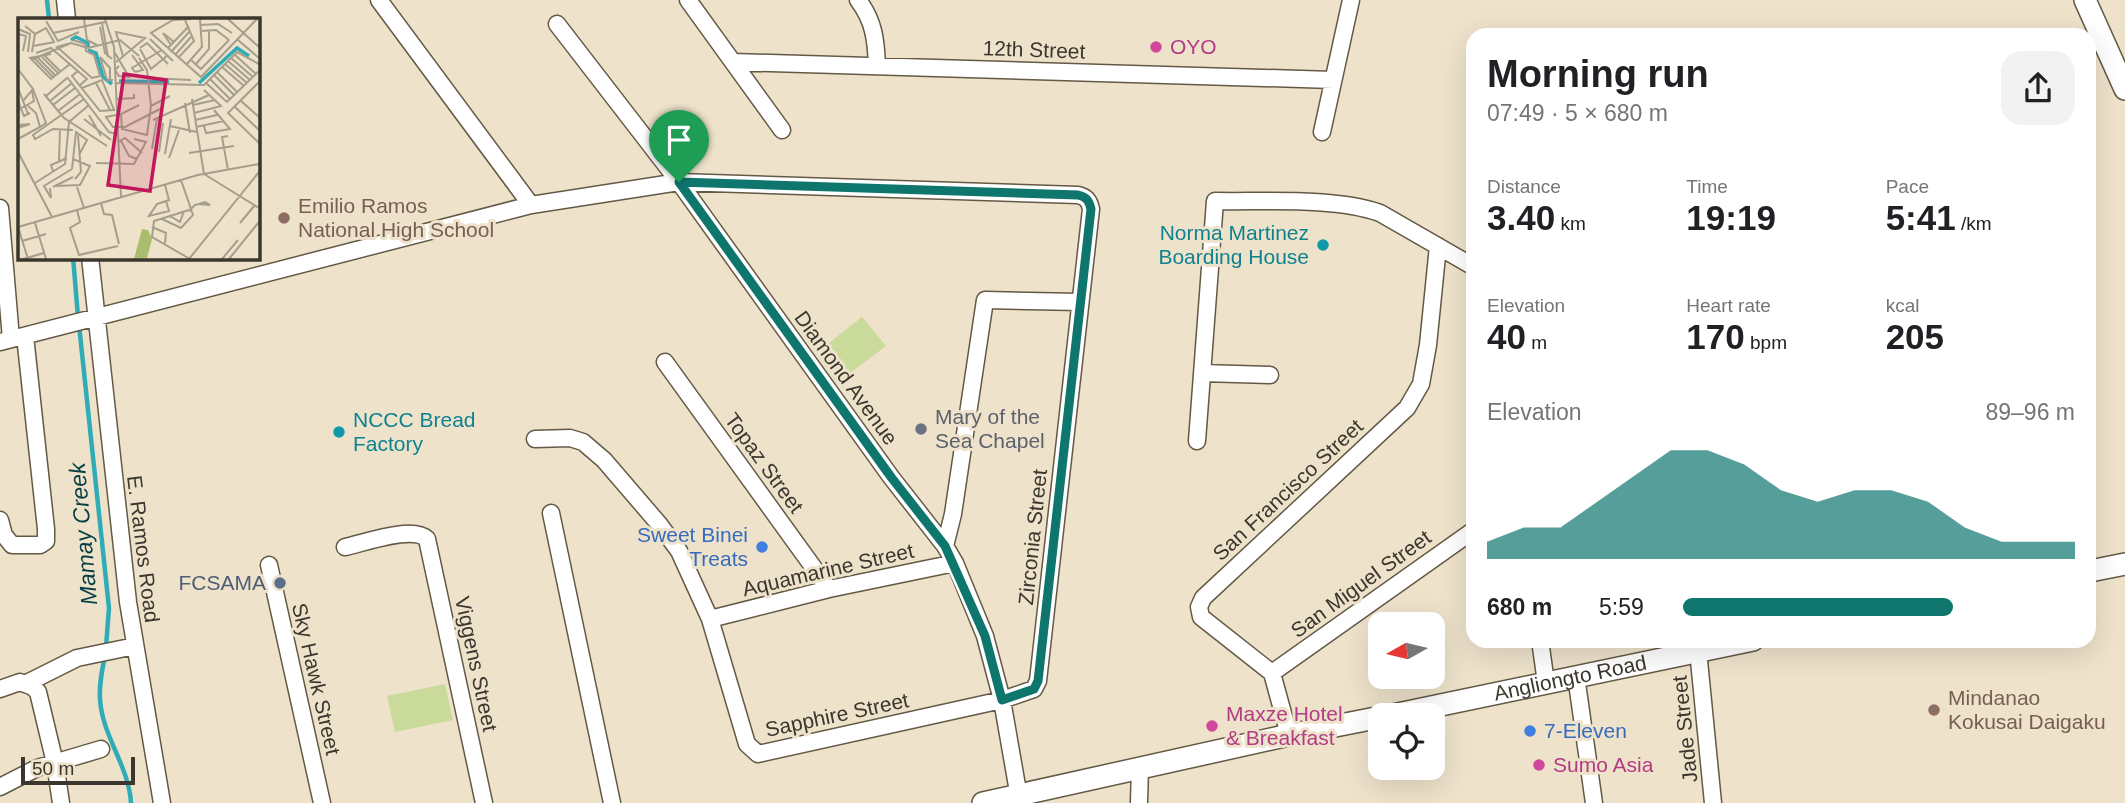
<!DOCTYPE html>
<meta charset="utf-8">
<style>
:root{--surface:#fff;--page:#f2f2f2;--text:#202124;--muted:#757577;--accent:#0f766e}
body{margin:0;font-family:Helvetica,sans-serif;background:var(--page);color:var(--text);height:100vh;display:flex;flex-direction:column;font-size:26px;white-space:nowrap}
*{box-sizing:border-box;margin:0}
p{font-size:23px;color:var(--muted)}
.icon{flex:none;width:38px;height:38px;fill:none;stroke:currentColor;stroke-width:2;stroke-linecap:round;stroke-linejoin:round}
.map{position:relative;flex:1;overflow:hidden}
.panel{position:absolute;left:1466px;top:28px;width:630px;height:620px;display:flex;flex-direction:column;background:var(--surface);border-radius:21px;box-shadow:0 7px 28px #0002}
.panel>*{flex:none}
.needle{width:46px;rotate:262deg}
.controls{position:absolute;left:1368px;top:612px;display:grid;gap:14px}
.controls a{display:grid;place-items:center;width:77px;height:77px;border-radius:14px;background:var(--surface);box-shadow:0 7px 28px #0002;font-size:35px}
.scale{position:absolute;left:21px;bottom:18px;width:114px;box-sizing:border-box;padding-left:7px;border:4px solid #3b372e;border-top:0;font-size:19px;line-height:24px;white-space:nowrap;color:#3b372e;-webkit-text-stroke:5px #eee2cb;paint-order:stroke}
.pin{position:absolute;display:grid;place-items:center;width:60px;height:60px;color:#fff;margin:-72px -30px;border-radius:50% 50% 50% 0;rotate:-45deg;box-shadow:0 0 7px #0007}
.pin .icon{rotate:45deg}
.round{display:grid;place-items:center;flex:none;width:74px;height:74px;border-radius:21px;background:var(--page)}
.overview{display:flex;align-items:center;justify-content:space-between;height:119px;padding:0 21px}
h1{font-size:38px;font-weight:700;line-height:52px}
.figures{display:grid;grid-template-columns:repeat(3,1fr);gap:10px;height:119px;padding:7px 21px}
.figures div{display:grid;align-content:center}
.figures b{font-size:35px;font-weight:700}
.figures small{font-size:19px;font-weight:400}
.figures p{font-size:19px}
.chart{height:196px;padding:14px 21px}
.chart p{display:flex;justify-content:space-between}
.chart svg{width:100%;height:126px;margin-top:7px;fill:var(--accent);opacity:.7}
ul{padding:0 21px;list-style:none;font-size:23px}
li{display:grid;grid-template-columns:112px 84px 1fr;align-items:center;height:52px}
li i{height:18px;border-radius:9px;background:var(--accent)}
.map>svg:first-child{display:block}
.green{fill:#c9da9b}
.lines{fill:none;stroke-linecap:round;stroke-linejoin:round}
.stream{stroke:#2facb6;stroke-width:4.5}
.minor-casing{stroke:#635945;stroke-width:19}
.major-casing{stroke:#635945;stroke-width:24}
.minor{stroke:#fff;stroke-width:16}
.major{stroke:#fff;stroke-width:21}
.route-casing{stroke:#fff;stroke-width:14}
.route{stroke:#0f766e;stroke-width:9}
.hotel-dot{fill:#d1479c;stroke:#eee2cb;stroke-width:2.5}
.education-dot{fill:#8d6e63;stroke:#eee2cb;stroke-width:2.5}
.culture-dot{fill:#0f9aa8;stroke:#eee2cb;stroke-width:2.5}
.worship-dot{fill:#6b7280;stroke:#eee2cb;stroke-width:2.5}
.shop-dot{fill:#3f7fe0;stroke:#eee2cb;stroke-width:2.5}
.service-dot{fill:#5c6f8a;stroke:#eee2cb;stroke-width:2.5}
.labels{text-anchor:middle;stroke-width:6;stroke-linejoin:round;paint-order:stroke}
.hotel-label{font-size:21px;fill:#b23c85;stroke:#eee2cb;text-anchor:start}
.street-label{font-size:21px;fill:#3b372e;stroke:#eee2cb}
.education-label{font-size:21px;fill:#785e54;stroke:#eee2cb;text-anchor:start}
.culture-label{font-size:21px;fill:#0d838f;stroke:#eee2cb;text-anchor:end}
.worship-label{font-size:21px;fill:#5b616d;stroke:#eee2cb;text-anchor:start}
.shop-label{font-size:21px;fill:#366cbe;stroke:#eee2cb;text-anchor:end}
.service-label{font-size:21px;fill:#4e5e75;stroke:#eee2cb;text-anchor:end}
.water-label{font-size:23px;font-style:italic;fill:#053e43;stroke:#eee2cb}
.inset-river{fill:none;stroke:#2facb6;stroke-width:3.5}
.inset-road{fill:none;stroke:#a69e8c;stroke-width:2}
.view{fill:#c2185b;fill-opacity:0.15;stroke:#c2185b;stroke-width:3.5}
.inset-edge{fill:none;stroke:#3b372e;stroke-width:3.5}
</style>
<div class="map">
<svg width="2125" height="803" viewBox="0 0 2125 803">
<rect width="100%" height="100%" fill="#eee2cb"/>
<path class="green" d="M862 317 886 346 837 383 816 353Z
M445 684 453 720 395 732 387 696Z"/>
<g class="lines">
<path class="stream" d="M47 0 49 19
M73 257 78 317
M79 325 109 608 106 647
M105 656C102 670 99 684 100 699 102 736 129 766 131 803"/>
<defs>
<path id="minor" d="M65 0 67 19
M379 0 531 205
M688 0 782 130
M858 0C874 21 876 40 877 66
M557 24 679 182 891 477 945 546 955 563 985 636 1002 700 1020 803
M733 62 1333 80
M1322 132 1351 0
M0 208 11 339
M90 257 128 602 162 803
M0 342 531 205 679 182 1078 195C1086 197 1089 200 1091 209L1038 681 1034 689 1002 700 758 754 747 744 710 619 679 551 659 524 604 460 583 442 570 438 535 439
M665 362 829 589
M1202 373 1270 375
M1197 441 1215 201C1264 202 1335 197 1380 213L1474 267
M551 513 612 803
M0 520 4 535 12 545H40L46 541V529L25 336
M945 546 953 514 985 300 1080 302
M345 547C364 543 413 525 427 539L484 803
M269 565 322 803
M710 619 829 589 955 563
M1540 640 1546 683
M1697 640 1713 803
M1272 673 1474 530
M1576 676 1594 803
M25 684 77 658 135 646
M0 689 20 682 33 687 38 692 55 763 61 803
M1289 735 1272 673 1201 617 1199 607 1203 598 1407 408 1421 384 1428 345 1438 246
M0 787 37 768 101 749
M1139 803 1140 767"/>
<g id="major">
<path d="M2085 0 2125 89"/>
<path d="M2090 571 2125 564"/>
<path id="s1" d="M1388 716 1753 640"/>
<path d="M983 803 1289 735 1381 717"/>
</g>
</defs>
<use href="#minor" class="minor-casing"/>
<use href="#major" class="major-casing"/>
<use href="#minor" class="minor"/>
<use href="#major" class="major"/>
</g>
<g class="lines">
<defs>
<path id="route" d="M679 182 1078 195C1086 197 1089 200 1091 209L1038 681 1034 689 1002 700 985 636 945 546 891 477Z"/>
</defs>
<use href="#route" class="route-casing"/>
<use href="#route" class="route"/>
</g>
<g class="hotel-dot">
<circle cx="1156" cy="47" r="7"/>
<circle cx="1212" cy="726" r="7"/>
<circle cx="1539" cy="765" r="7"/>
</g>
<g class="education-dot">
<circle cx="284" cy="218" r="7"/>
<circle cx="1934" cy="710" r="7"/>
</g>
<g class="culture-dot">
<circle cx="1323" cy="245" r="7"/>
<circle cx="339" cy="432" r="7"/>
</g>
<circle class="worship-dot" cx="921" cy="429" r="7"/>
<g class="shop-dot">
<circle cx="762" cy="547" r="7"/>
<circle cx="1530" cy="731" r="7"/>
</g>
<circle class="service-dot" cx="280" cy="583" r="7"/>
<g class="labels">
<g class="hotel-label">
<text x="1170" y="54">OYO</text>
<text x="1226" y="721">Maxze Hotel<tspan x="1226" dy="24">&amp; Breakfast</tspan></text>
<text x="1553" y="772">Sumo Asia</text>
</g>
<g class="street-label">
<text transform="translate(1034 50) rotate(2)" y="7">12th Street</text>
<text transform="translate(846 378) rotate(54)" y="7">Diamond Avenue</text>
<text transform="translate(764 463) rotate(54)" y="7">Topaz Street</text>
<text transform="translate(1288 490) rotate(-43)" y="7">San Francisco Street</text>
<text transform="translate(1033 537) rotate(-84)" y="7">Zirconia Street</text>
<text transform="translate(143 549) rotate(83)" y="7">E. Ramos Road</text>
<text transform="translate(828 570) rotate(-13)" y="7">Aquamarine Street</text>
<text transform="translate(1361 584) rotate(-36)" y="7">San Miguel Street</text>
<text transform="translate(476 664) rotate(78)" y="7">Viggens Street</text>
<text dy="7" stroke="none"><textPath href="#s1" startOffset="186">Angliongto Road</textPath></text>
<text transform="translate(316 679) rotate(77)" y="7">Sky Hawk Street</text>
<text transform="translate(837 715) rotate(-12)" y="7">Sapphire Street</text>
<text transform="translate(1685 729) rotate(-96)" y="7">Jade Street</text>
</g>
<g class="education-label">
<text x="298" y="213">Emilio Ramos<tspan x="298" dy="24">National High School</tspan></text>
<text x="1948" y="705">Mindanao<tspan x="1948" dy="24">Kokusai Daigaku</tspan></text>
</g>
<g class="culture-label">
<text x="1309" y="240">Norma Martinez<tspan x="1309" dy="24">Boarding House</tspan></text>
<text x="353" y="427" text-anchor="start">NCCC Bread<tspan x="353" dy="24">Factory</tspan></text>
</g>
<g class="worship-label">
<text x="935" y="424">Mary of the<tspan x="935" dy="24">Sea Chapel</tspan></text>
</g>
<g class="shop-label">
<text x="748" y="542">Sweet Binei<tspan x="748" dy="24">Treats</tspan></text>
<text x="1544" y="738" text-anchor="start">7-Eleven</text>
</g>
<g class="service-label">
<text x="266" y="590">FCSAMA</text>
</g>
<g class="water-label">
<text transform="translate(83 534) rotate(-95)" y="8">Mamay Creek</text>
</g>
</g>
<g transform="translate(18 18)">
<rect width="242" height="242" fill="#eee2cb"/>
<path d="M124 211 130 212 134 221 129 240 116 241Z" fill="#aabd6f"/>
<path class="inset-river" d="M53 22 58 19 70 25V30M70 32 78 35 85 59 94 66M101 63 151 64M181 65 219 30 231 38"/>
<path class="inset-road" d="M66 1 69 22 79 27M87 1 96 29 103 179M173 1 155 2 133 15 183 59 239 1M210 1 241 29M28 3 40 23 61 14M84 5 90 39M183 7 200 6 214 15M7 8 17 16 14 34M82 9 87 35 94 41M0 11 12 16 10 34M184 13 198 12 211 22M35 15 87 4M0 16 8 18 5 33M17 16 28 10 36 24M132 21 155 43M220 22 241 40M53 25 39 29 74 60 82 58 76 37 68 33 67 26 55 22M153 27 145 15 156 24M15 28 37 24M122 30 129 25 150 46M150 30 171 8M122 31 133 51 150 37M153 34 172 13M18 35 33 30 69 61 62 67M97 35 111 59 101 58 97 52 101 48M33 36 12 40 33 61 52 46M216 36 238 56M114 37 125 52 117 54M157 37 173 19M27 38 42 53M19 39 37 57M24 39 40 55M82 39 89 62H95M82 39 92 50V62M160 40 176 23 167 2M213 40 235 59M17 41 35 59M13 42 53 25 70 30 102 22 121 38M173 42 183 51 211 22M210 43 232 62M98 44 102 41 127 20 98 14 105 38M178 46 191 31V12M207 46 229 65M168 47 184 29 182 1M204 49 226 68M0 51 15 71 5 83M60 53 54 58 82 93 97 92M117 54 114 50 144 32M199 54 219 74M196 57 216 77M49 59 91 114 99 116M130 60 173 62M192 61 212 81M241 64 210 95 241 125M78 65 92 92M98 65 186 67 219 34 241 46M188 65 209 84 241 53M0 70 10 96M64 70 84 62 96 92M15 71 28 105 22 109M26 76 46 100 89 128M28 78 49 60M99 81 116 80V76M174 81 186 156 241 190M222 82 241 99M0 83 6 98 12 95M32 83 54 65M167 85 172 115M35 87 57 70M121 87 103 96 104 111 129 117 133 88 129 52 121 40M175 87 197 82M133 88 152 78M216 88 241 112M0 92 16 83 14 73M40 93 62 76M176 95 203 88 186 72M71 97 83 118M98 97 88 99 95 109H107L142 91M66 101 93 122M135 102 191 77M177 102 199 97M0 107 12 106 0 110M152 108 179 114M186 108 188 115 212 111 196 92M178 109 206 103M55 112 35 111 17 121 15 117 66 81M0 121 22 109 18 95 10 88M103 123 111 138 119 141M100 124 107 120 124 135M134 131 139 100M0 134 34 199M141 134 145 105M171 135 216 128M147 136 153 101M151 140 161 112M41 143 42 111M78 145 116 146 128 124 116 121M54 151 58 114 69 122 61 137M210 152 204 119 210 118M35 153 33 147 49 140M57 161 63 154 60 117M17 165 47 146 51 104 71 87M147 167 151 182 139 186 131 198 151 193 148 183M37 168 62 167 72 148 55 141M35 169 55 159M59 169 66 190M32 170 33 180 26 168 54 151M83 185 86 196 94 197 101 226M59 192 62 204 52 210 61 237 100 228M171 192 136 203 134 219 172 241M171 193 177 187 181 186 187 184 192 187 181 186M152 198 162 204 166 193M144 201 163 210 175 197 163 162M17 205 28 241M222 205 237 187M0 209 10 241M0 209 180 157 241 146M134 209 148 215 147 225M4 223 28 216M5 241 26 235M171 241 241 154M204 241 220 222M211 241 241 204"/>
<path class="view" d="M106 56 148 62 132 173 90 167Z"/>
<rect width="242" height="242" class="inset-edge"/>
</g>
</svg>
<div class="controls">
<a><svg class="needle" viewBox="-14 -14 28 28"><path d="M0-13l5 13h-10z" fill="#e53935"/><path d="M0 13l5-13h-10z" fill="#757577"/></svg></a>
<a><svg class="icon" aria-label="locate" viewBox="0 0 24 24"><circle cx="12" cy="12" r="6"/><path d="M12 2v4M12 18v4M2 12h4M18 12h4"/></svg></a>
</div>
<div class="scale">50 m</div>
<div class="pin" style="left:679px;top:182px;background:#1e9e55"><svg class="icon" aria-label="arrive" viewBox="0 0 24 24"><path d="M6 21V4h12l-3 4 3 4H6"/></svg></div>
<section class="panel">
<div class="overview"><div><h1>Morning run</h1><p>07:49 · 5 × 680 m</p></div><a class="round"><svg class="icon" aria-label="share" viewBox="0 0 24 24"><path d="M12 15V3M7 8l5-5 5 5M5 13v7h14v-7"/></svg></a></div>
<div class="figures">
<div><p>Distance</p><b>3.40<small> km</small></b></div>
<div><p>Time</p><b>19:19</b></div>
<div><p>Pace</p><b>5:41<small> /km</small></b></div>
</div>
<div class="figures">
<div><p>Elevation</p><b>40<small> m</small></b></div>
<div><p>Heart rate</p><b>170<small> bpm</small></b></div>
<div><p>kcal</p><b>205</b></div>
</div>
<div class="chart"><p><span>Elevation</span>89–96 m</p>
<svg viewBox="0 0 160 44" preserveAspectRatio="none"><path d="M0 44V38L10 33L20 33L30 24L40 15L50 6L60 6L70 11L80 20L90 24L100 20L110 20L120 24L130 33L140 38L150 38L160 38V44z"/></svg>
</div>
<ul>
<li><b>680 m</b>5:59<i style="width:69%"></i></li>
</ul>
</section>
</div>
